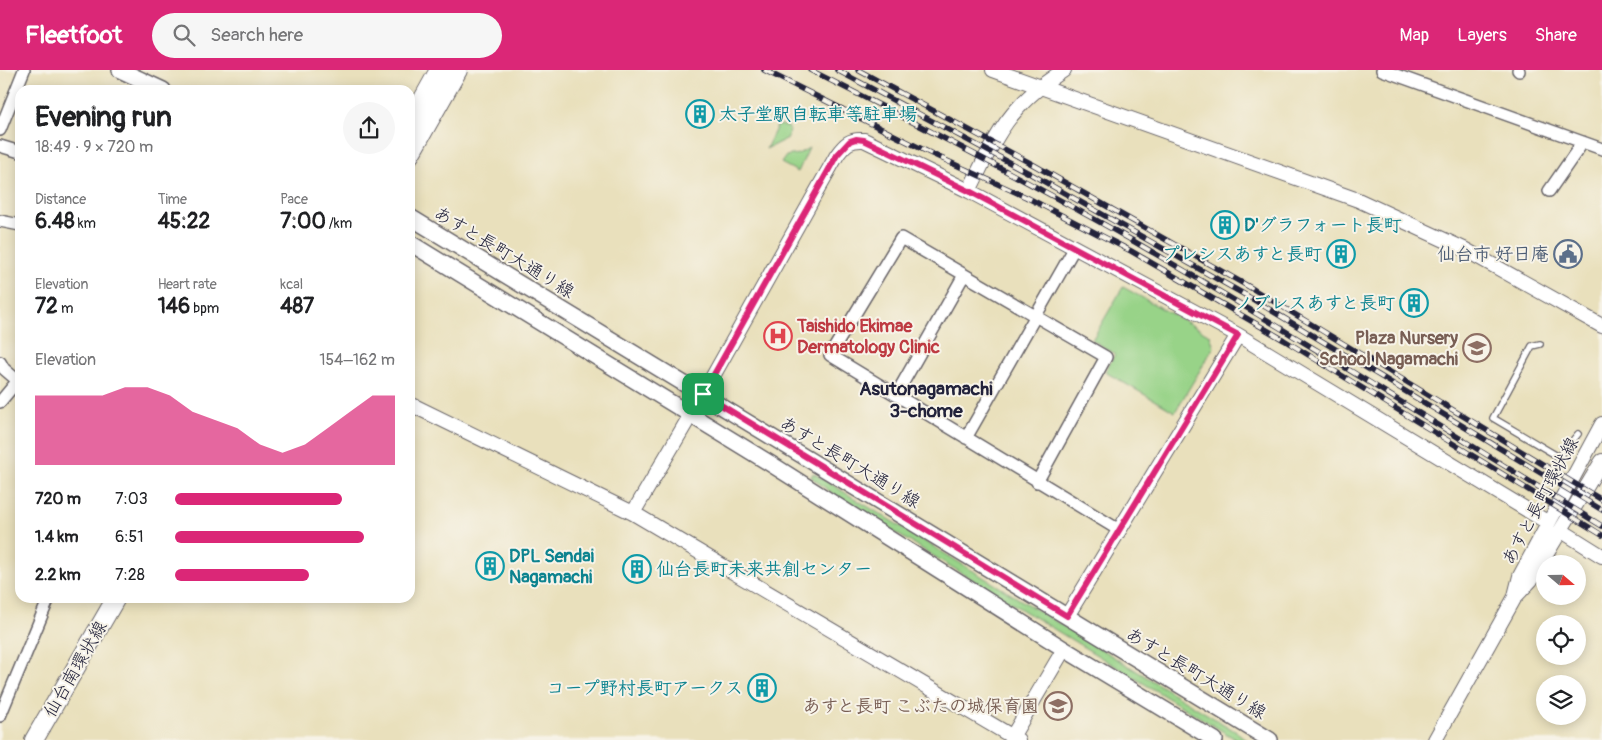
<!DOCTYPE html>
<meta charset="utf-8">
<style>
:root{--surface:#fff;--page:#f6f6f6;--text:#202124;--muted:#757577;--accent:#db2777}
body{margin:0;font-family:Pangolin,"Klee One",sans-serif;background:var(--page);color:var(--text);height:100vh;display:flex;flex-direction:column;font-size:19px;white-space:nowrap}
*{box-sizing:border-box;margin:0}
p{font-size:16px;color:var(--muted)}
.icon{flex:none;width:28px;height:28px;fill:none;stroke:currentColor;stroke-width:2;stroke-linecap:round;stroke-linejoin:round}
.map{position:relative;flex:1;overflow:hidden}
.side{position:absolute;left:15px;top:15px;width:400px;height:518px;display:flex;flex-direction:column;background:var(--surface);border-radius:15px;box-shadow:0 2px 12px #0003}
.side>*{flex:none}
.needle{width:32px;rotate:110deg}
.tools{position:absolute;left:1536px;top:485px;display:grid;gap:10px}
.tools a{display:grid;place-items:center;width:50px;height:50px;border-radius:50%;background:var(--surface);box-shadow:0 2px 12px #0003;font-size:25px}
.pin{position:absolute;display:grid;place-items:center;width:42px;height:42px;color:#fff;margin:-21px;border-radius:10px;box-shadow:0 2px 8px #0006}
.round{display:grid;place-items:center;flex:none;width:52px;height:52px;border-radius:26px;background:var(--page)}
.overview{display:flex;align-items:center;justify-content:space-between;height:85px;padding:0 20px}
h1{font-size:28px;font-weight:800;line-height:38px}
.stats{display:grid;grid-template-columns:repeat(3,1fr);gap:8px;height:85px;padding:5px 20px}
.stats div{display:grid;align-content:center}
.stats b{font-size:21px;font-weight:800}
.stats small{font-size:14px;font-weight:400}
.stats p{font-size:14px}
.chart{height:140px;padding:10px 20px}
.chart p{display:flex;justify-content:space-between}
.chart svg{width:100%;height:90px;margin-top:5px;fill:var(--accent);opacity:.7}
ul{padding:0 20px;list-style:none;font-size:16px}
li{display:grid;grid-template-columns:80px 60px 1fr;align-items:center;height:38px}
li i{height:12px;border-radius:6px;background:var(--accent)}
header{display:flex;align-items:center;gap:30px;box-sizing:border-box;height:70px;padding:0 25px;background:var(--accent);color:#fff}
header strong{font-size:24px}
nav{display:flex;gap:28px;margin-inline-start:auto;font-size:18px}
.search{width:350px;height:45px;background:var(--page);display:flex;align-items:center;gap:12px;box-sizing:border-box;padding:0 18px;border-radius:28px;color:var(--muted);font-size:19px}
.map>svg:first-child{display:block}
.green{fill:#98d388;stroke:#5d7a62}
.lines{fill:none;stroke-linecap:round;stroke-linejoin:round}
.service-casing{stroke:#686468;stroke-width:8}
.minor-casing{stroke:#686468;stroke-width:14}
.tertiary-casing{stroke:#686468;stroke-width:16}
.secondary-casing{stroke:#686468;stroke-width:18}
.primary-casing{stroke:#686468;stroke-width:20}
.service{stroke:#fff;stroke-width:5.5}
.minor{stroke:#fff;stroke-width:11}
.tertiary{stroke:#fff;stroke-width:14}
.secondary{stroke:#fff;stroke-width:15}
.primary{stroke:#fff;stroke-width:18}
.rail-casing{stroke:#22223b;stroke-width:5.5}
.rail{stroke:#f7f3e8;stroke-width:4;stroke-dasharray:11;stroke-linecap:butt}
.route-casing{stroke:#fff;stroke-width:10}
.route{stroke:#db2777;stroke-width:6}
.labels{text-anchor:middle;stroke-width:4;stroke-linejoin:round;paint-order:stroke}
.culture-label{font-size:18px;font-weight:bold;fill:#0d838f;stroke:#f7f3e8;text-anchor:start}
.street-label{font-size:18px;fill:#22223b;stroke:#f7f3e8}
.service-label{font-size:18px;font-weight:bold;fill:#4e5e75;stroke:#f7f3e8;text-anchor:end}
.health-label{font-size:18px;font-weight:bold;fill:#be3a42;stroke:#f7f3e8;text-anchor:start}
.education-label{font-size:18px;font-weight:bold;fill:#785e54;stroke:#f7f3e8;text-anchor:end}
.neighbourhood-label{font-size:19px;font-weight:bold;fill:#22223b;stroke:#f7f3e8}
</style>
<header>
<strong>Fleetfoot</strong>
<div class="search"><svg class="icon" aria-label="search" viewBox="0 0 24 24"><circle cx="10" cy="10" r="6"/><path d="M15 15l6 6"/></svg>Search here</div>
<nav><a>Map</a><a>Layers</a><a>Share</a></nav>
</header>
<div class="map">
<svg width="1602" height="670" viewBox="0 0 1602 670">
<rect width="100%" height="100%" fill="#f7f3e8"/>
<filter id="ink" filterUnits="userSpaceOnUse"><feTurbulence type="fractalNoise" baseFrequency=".02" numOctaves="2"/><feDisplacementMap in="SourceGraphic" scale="10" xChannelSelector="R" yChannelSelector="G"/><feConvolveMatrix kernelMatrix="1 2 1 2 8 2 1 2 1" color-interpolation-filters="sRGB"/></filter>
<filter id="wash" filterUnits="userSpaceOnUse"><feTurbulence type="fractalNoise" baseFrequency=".0096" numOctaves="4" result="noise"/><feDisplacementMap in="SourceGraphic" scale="20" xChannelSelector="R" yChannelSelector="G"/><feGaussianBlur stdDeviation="1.12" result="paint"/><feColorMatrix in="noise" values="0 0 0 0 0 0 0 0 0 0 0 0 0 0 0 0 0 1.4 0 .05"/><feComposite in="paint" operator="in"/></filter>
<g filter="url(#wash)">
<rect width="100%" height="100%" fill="#e9e0bc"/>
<path class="green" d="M782 55 789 58 788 68 766 79 777 56Z
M809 78 798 102 781 93 786 86 798 84Z
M1123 217 1210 265 1214 277 1175 342 1105 302 1115 284 1092 270Z
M813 403 1238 663 1247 670H1237L841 430 811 407Z"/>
</g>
<g filter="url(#ink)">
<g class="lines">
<defs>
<path id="service" d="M1540 274 1532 276 1493 348 1559 387 1578 364"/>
<path id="minor" d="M1382 0 1602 79
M1518 0 1519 1
M0 60 24 0
M0 76 20 82
M1549 121 1583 72
M0 151 20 155
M0 292 4 299 18 311
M896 325 964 205
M0 332 20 308
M966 368 1075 177
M1037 412 1106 287 901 168 830 285 1119 460
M0 646 49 528"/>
<path id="tertiary" d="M993 0 1358 130 1464 179 1602 256
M969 121C983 93 997 60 1019 37 1032 22 1048 11 1064 0
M410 334 633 443 1018 670
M633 443 703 324 837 85C845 74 850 69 864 70L969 121 1238 265 1547 452
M1562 461 1602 486
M1515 526 1520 506 1602 354
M1067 546 1238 265
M1012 667 1064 579
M1435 670 1515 527 1531 510 1602 391"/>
<path id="secondary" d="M120 0 163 20
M410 147 1270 670
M410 173 771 394 1064 579 1215 670"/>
<path id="primary" d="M410 52 439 0
M410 85 458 0
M34 670 116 528"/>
</defs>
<use href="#service" class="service-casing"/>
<use href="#minor" class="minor-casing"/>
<use href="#tertiary" class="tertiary-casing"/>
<use href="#secondary" class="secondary-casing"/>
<use href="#primary" class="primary-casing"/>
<use href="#service" class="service"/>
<use href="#minor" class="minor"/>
<use href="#tertiary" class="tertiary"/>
<use href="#secondary" class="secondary"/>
<use href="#primary" class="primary"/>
<defs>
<path id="rail" d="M764 0 932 84 1026 127 1131 181 1284 270 1602 465
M810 0C920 55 1028 111 1135 172 1293 263 1447 361 1602 456
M837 0 1029 103 1249 227 1602 440
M858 0 1034 95 1253 219 1602 430"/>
</defs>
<use href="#rail" class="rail-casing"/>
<use href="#rail" class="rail"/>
</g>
</g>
<g class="lines" filter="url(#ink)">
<defs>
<path id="route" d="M856 69 864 70 969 121 1238 265 1067 546 703 324 837 85 850 71Z"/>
</defs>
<use href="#route" class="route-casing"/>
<use href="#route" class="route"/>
</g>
<defs>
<symbol id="building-ring" viewBox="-11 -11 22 22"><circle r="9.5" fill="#f7f3e8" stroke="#0f9aa8" stroke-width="1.5"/><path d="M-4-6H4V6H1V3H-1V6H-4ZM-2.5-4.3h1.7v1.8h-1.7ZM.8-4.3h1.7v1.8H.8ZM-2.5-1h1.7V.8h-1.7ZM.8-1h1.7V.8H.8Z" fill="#0f9aa8"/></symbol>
<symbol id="civic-ring" viewBox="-11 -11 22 22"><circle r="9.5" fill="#f7f3e8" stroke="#5c6f8a" stroke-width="1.5"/><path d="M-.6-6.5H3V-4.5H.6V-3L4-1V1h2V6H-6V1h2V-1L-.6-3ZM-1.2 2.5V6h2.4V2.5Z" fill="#5c6f8a"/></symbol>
<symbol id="hospital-ring" viewBox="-11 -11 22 22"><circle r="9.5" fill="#f7f3e8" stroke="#e0444e" stroke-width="1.5"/><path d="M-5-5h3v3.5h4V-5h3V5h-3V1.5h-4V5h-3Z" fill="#e0444e"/></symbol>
<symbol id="school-ring" viewBox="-11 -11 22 22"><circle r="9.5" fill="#f7f3e8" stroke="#8d6e63" stroke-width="1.5"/><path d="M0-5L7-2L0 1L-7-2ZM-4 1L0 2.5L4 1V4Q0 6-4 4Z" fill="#8d6e63"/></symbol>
</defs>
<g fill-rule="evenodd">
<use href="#building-ring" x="684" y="28" width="32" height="32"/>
<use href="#building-ring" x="1209" y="139" width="32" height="32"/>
<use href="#building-ring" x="1325" y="168" width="32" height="32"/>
<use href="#civic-ring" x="1552" y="168" width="32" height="32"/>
<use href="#building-ring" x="1398" y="217" width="32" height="32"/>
<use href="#hospital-ring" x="762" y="250" width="32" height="32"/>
<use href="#school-ring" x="1461" y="262" width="32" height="32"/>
<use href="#building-ring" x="474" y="480" width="32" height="32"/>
<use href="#building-ring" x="621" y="483" width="32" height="32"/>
<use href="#building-ring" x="746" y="602" width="32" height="32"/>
<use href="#school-ring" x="1042" y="620" width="32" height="32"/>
</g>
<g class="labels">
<g class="culture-label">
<text x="719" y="50">太子堂駅自転車等駐車場</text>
<text x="1244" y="161">D'グラフォート長町</text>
<text x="1322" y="190" text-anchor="end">プレシスあすと長町</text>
<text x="1395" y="239" text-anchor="end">ノブレスあすと長町</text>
<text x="509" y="492">DPL Sendai<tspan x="509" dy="21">Nagamachi</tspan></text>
<text x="656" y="505">仙台長町未来共創センター</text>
<text x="743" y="624" text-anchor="end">コープ野村長町アークス</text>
</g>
<g class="street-label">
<text transform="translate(504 182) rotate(31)" y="6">あすと長町大通り線</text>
<text transform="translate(850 392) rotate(31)" y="6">あすと長町大通り線</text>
<text transform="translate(1540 431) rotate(-62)" y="6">あすと長町環状線</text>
<text transform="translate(75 599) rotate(-60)" y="6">仙台南環状線</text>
<text transform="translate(1196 603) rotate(31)" y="6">あすと長町大通り線</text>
</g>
<g class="service-label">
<text x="1549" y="190">仙台市 好日庵</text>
</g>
<g class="health-label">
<text x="797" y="262">Taishido Ekimae<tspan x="797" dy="21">Dermatology Clinic</tspan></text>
</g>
<g class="education-label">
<text x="1458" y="274">Plaza Nursery<tspan x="1458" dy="21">School Nagamachi</tspan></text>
<text x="1039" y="642">あすと長町 こぶたの城保育園</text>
</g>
<g class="neighbourhood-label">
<text x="926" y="325">Asutonagamachi<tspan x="926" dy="22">3-chome</tspan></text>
</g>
</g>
</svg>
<div class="tools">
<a><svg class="needle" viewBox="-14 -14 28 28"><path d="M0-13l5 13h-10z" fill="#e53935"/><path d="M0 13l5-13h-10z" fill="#757577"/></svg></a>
<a><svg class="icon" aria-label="locate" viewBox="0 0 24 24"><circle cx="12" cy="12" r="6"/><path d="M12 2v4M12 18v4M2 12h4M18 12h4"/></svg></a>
<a><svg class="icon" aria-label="layers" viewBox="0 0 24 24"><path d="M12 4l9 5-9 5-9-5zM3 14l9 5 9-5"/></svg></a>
</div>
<div class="pin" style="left:703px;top:324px;background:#1e9e55"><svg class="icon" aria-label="arrive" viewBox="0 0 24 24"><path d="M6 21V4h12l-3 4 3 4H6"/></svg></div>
<section class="side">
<div class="overview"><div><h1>Evening run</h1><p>18:49 · 9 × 720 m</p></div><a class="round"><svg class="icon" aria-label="share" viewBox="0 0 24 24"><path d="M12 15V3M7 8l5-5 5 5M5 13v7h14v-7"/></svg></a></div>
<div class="stats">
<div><p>Distance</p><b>6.48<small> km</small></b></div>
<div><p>Time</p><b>45:22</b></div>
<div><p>Pace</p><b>7:00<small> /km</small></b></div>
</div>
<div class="stats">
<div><p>Elevation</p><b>72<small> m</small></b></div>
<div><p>Heart rate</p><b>146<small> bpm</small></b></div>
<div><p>kcal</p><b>487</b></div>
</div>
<div class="chart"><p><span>Elevation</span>154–162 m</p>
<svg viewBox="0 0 160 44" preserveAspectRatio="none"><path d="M0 44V10L10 10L20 10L30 10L40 6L50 6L60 10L70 18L80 22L90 26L100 34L110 38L120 34L130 26L140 18L150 10L160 10V44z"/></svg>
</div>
<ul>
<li><b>720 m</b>7:03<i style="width:76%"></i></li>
<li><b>1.4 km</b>6:51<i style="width:86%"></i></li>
<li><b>2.2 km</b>7:28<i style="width:61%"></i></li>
</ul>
</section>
</div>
